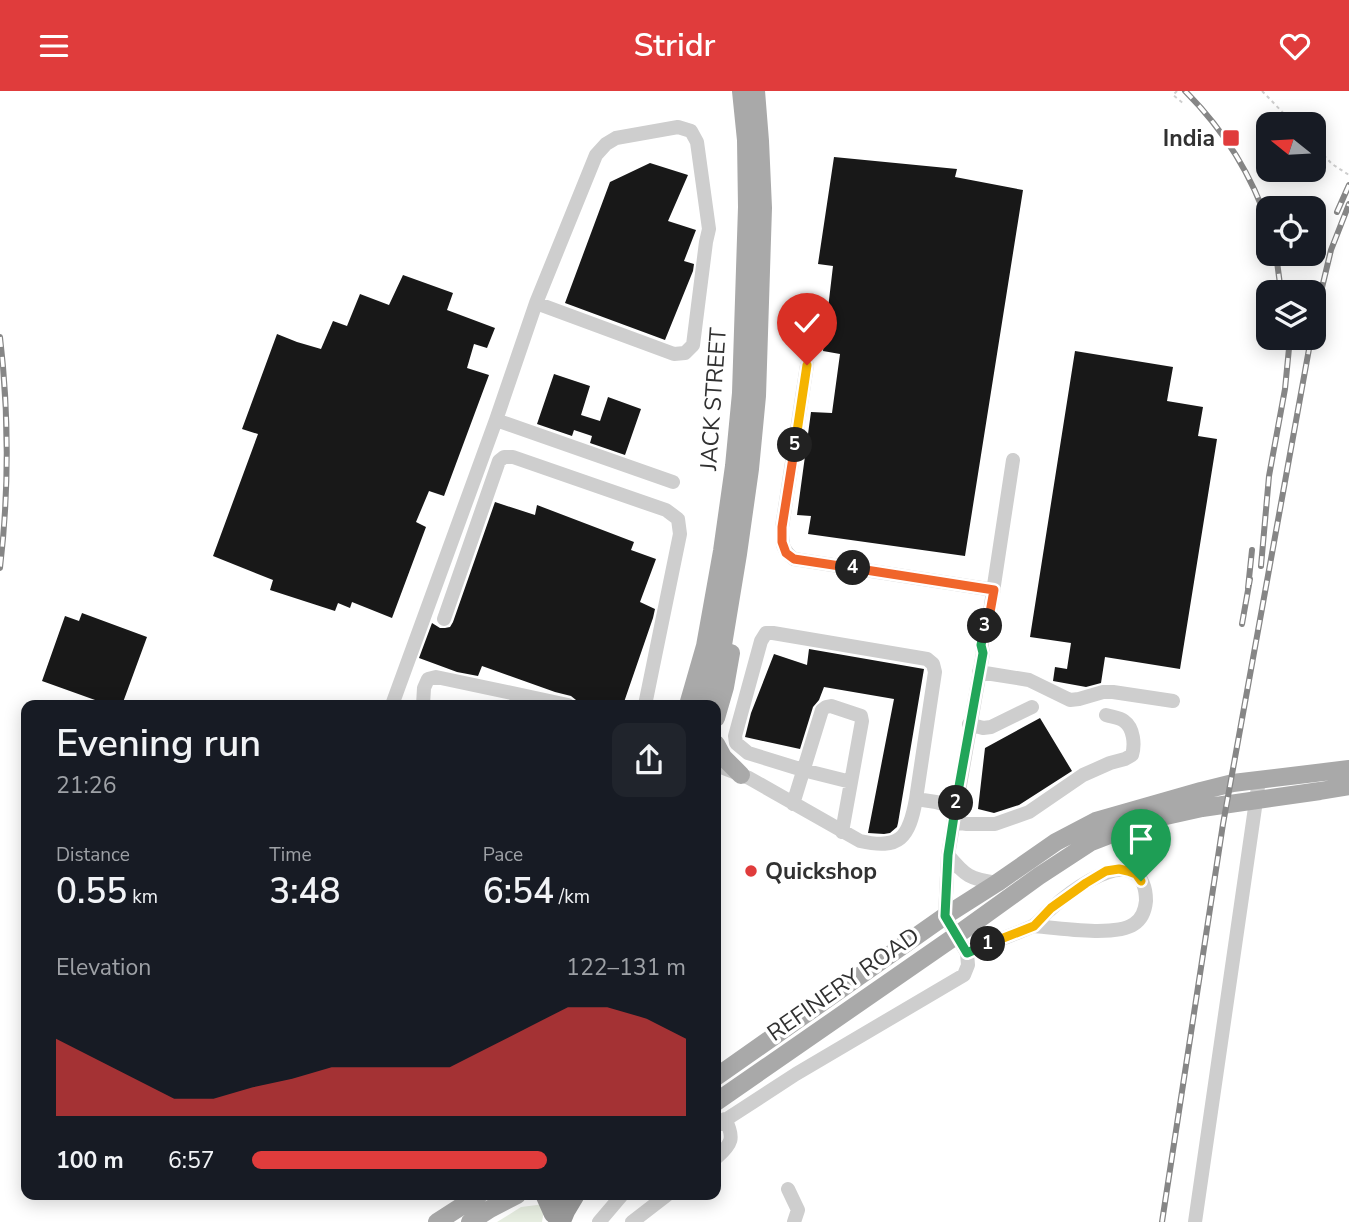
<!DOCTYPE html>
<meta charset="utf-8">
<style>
:root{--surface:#171b24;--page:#20242c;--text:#f1f3f6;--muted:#9ea1a6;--accent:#e03c3c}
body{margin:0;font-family:"Nunito Sans",sans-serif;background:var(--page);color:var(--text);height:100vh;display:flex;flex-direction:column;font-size:26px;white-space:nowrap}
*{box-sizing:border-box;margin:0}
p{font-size:23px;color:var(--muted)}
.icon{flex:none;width:38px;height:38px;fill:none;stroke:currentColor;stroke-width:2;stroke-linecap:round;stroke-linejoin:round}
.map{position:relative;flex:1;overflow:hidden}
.drawer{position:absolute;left:21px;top:609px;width:700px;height:500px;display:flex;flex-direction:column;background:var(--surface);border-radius:14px;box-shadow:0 4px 18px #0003}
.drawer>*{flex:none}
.needle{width:46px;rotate:288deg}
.tools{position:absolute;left:1256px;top:21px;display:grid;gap:14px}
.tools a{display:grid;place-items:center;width:70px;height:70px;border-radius:14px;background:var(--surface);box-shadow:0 4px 18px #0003;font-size:35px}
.pin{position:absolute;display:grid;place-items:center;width:60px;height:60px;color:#fff;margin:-72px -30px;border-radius:50% 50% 50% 0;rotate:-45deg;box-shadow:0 0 7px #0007}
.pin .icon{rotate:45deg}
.km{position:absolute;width:35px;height:35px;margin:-18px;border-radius:50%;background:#222;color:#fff;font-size:19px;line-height:35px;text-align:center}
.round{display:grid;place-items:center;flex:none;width:74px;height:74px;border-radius:14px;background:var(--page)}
.overview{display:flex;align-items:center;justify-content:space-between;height:119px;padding:0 35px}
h1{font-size:38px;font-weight:600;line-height:52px}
.stats{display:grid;grid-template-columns:repeat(3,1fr);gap:10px;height:119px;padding:7px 35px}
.stats div{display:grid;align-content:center}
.stats b{font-size:35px;font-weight:600}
.stats small{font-size:19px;font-weight:400}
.stats p{font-size:19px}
.chart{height:196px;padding:14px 35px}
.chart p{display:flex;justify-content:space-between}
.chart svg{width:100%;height:126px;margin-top:7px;fill:var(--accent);opacity:.7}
ul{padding:0 35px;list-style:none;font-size:23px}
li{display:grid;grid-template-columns:112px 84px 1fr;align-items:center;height:52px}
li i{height:18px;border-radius:9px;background:var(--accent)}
header{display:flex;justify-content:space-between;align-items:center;height:91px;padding:0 35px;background:var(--accent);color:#fff;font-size:32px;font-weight:600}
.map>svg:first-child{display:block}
.green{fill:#e6ede0}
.building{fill:#181818}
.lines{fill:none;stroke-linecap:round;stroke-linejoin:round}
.path{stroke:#cecece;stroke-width:2;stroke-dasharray:3.5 3.5;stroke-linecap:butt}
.minor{stroke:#cecece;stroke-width:14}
.major{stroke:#a9a9a9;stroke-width:18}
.highway{stroke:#989898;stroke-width:21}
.rail-casing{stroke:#868686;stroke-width:6}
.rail{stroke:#fff;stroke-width:3.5;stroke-dasharray:10;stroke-linecap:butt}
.split-1-casing{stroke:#fff;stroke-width:14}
.split-2-casing{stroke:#fff;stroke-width:14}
.split-3-casing{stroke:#fff;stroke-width:14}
.split-4-casing{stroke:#fff;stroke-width:14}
.split-5-casing{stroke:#fff;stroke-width:14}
.split-6-casing{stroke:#fff;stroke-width:14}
.split-1{stroke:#f5b400;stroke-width:9}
.split-2{stroke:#22a559;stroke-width:9}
.split-3{stroke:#22a559;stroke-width:9}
.split-4{stroke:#f0652b;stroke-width:9}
.split-5{stroke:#f0652b;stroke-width:9}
.split-6{stroke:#f5b400;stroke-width:9}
.poi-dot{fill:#e03c3c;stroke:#fff;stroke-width:2.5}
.labels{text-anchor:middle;stroke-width:7;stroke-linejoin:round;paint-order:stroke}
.poi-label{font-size:23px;font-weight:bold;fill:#313131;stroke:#fff;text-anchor:end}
.street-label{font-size:23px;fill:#313131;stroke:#fff}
</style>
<header><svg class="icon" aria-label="menu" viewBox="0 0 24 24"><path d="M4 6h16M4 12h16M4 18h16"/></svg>Stridr<svg class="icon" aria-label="heart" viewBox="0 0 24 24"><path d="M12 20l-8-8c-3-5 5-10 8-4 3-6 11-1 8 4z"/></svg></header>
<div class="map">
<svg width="1349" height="1131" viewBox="0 0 1349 1131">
<rect width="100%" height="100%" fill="#fff"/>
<path class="green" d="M545 1113 542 1131H497L521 1116Z"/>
<path class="building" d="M834 66 957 78 955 86 1023 99 965 465 808 443 811 425 797 424 811 321 832 322 840 263 823 260 833 175 818 173Z
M650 72 688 84 668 130 696 139 684 170 694 173 693 180 665 249 565 212 610 91Z
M403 184 453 202 447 219 495 237 487 257 474 253 467 277 489 284 444 405 429 400 416 431 426 436 392 527 352 511 350 517 338 512 335 520 270 499 273 489 213 465 258 343 242 338 277 243 297 251 321 258 333 230 347 235 360 203 389 214Z
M1075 260 1173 276 1167 310 1203 316 1198 345 1217 348 1180 578 1105 566 1101 592 1086 596 1053 590 1055 576 1067 578 1071 552 1030 546Z
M554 283 590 295 581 324 600 330 608 306 641 318 625 364 590 352 592 345 574 339 572 345 537 333Z
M495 411 535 424 537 414 634 451 631 459 656 468 640 511 655 518 653 527 623 614H612L602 611V614H591L576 609 571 605 555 601 482 575 478 585 457 581 419 567 432 532 440 537H445L450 536 453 531Z
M82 522 147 546 122 614H109L42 590 65 525 79 530Z
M809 558 924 578 898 732 897 736 890 742 884 743 868 742 894 608 824 596 819 609 813 616 800 658 745 646 751 622 774 563 807 574Z
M1040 627 1072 680 1019 714 994 722 978 718 985 657Z"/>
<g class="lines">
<path class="path" d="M1177 0 1173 4 1184 13
M1262 0 1294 33
M1314 54 1332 73 1349 84"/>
<path class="minor" d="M807 274 782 436C782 452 781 458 794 468L994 499
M496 329 673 391
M444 528 499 370 504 366H513L666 419 678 428 680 443 645 614
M979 581 1029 589 1070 609 1079 608 1103 601H1113L1173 610
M392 614 496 329 536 212 596 64 606 53 616 47 678 36 691 40 697 51 709 138 706 151 693 254 685 262 674 263 536 212
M423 614 424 597 428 588 436 586 568 614
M969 633 983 637 991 636 1032 616
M716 674 749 687 860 750C900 759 909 747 916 708L935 581 933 573 927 568 773 542H766L761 550 735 645 736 652 748 662 803 679 851 691
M793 713 822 619 826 616 831 615 861 625 862 630 842 741
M956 717 983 562C980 550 983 536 989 527L1013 369
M953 731 967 733H995L1029 721 1083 684 1110 672 1125 668 1132 664C1135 654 1134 637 1124 630 1119 626 1111 626 1106 624
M948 764C965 785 970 788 997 792
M967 862C988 853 1010 845 1031 836 1039 832 1044 823 1051 818 1067 803 1112 768 1134 782 1144 788 1146 800 1146 810 1145 820 1142 828 1134 833 1116 846 1057 837 1034 835
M716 1035 796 983 964 884 968 874 967 862 945 825 948 764 956 717 936 711 916 708
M716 1067C732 1053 735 1047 725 1028
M788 1098 798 1119 794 1131
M599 1131 622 1104
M632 1131 667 1104
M1195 1131 1259 689"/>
<path class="major" d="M688 614 705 555 722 460 734 375 741 302 747 116 746 49 741 0
M706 614 722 560 738 463 750 378 757 305 763 117 760 50 756 0
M716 627 725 596 731 562
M716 653 723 666 741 684
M716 986 945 825 997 792 1056 751 1096 730 1201 700 1233 692 1349 678
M716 1011 957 844 1039 785 1091 751 1148 729 1202 717 1320 700 1349 695
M437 1131 479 1104
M470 1131 490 1118 517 1104"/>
<path class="highway" d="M546 1104 554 1122
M560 1131 565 1119 574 1104"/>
<defs>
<path id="rail" d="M1185 0C1224 39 1252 84 1269 136
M1337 121 1349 94
M1276 163 1281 201
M1314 230 1331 159 1349 113
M0 246C9 323 9 400 0 477
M1261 475 1269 385 1285 298 1290 247
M1248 497 1252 459
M1242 533 1250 488
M1162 1131 1223 733 1311 247"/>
</defs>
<use href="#rail" class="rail-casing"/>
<use href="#rail" class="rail"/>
</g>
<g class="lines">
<defs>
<path id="split-1" d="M988 853 1034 835 1051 817 1086 792 1106 780 1119 778 1128 780 1136 783 1141 790"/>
<path id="split-2" d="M956 712 948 764 945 825 967 862 988 853"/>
<path id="split-3" d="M956 712 983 562 981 554 985 535"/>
<path id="split-4" d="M853 477 994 499 989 527 985 535"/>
<path id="split-5" d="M795 354 782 436V451L786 462 794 468 853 477"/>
<path id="split-6" d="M795 354 807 274"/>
</defs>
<use href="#split-1" class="split-1-casing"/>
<use href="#split-2" class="split-2-casing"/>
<use href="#split-3" class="split-3-casing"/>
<use href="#split-4" class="split-4-casing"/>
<use href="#split-5" class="split-5-casing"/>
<use href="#split-6" class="split-6-casing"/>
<use href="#split-1" class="split-1"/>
<use href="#split-2" class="split-2"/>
<use href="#split-3" class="split-3"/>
<use href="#split-4" class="split-4"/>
<use href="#split-5" class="split-5"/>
<use href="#split-6" class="split-6"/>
</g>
<g class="poi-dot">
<rect x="1222" y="38" width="18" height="18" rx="3.5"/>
<circle cx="751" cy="780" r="7"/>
</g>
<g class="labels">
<g class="poi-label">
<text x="1215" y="55">India</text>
<text x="765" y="788" text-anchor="start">Quickshop</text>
</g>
<g class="street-label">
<text transform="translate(713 308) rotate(-86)" y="8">JACK STREET</text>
<text transform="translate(843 893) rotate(-35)" y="8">REFINERY ROAD</text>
</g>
</g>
</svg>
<div class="tools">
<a><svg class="needle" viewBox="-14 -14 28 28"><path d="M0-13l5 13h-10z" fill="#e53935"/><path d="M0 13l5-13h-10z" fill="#9ea1a6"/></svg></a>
<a><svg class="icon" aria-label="locate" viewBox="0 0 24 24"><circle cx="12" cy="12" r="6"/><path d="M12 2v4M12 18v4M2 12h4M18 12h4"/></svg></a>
<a><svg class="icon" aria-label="layers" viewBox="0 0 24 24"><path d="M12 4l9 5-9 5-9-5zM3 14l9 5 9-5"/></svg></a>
</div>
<div class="pin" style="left:1141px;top:790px;background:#1e9e55"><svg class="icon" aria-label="arrive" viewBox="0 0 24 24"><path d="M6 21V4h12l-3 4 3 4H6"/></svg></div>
<div class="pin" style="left:807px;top:274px;background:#d93025"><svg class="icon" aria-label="check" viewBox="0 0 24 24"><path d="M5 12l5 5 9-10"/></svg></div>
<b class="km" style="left:988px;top:853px">1</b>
<b class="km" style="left:956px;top:712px">2</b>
<b class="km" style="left:985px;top:535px">3</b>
<b class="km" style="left:853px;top:477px">4</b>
<b class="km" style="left:795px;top:354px">5</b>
<section class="drawer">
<div class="overview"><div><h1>Evening run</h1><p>21:26</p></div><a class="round"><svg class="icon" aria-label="share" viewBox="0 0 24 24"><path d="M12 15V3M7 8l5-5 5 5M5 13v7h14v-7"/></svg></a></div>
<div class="stats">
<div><p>Distance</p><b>0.55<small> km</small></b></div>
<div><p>Time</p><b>3:48</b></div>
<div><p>Pace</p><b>6:54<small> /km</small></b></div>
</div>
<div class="chart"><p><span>Elevation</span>122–131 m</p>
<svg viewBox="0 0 160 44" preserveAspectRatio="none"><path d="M0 44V17L10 24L20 31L30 38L40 38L50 34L60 31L70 27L80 27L90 27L100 27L110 20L120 13L130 6L140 6L150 10L160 17V44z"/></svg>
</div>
<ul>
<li><b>100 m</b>6:57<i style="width:68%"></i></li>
</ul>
</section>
</div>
